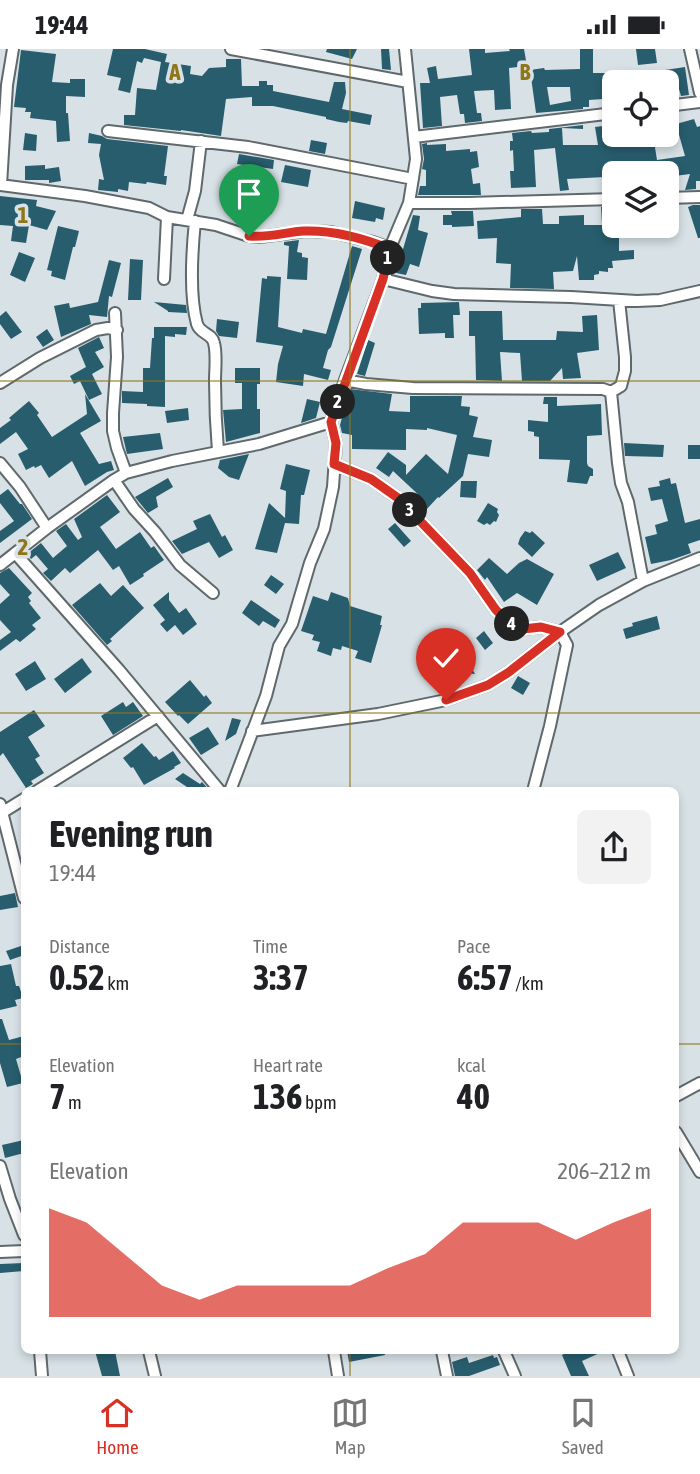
<!DOCTYPE html>
<meta charset="utf-8">
<style>
:root{--surface:#fff;--page:#f2f2f2;--text:#202124;--muted:#757577;--line:#e0e0e0;--accent:#d93025}
body{margin:0;font-family:"Asap Condensed",sans-serif;background:var(--page);color:var(--text);height:100vh;display:flex;flex-direction:column;font-size:26px;white-space:nowrap}
*{box-sizing:border-box;margin:0}
p{font-size:23px;color:var(--muted)}
.icon{flex:none;width:38px;height:38px;fill:none;stroke:currentColor;stroke-width:2;stroke-linecap:round;stroke-linejoin:round}
.map{position:relative;flex:1;overflow:hidden}
.panel{position:absolute;left:21px;top:738px;width:658px;height:567px;display:flex;flex-direction:column;background:var(--surface);border-radius:10px;box-shadow:0 4px 10px #0003}
.panel>*{flex:none}
.tools{position:absolute;left:602px;top:21px;display:grid;gap:14px}
.tools a{display:grid;place-items:center;width:77px;height:77px;border-radius:10px;background:var(--surface);box-shadow:0 4px 10px #0003;font-size:35px}
.pin{position:absolute;display:grid;place-items:center;width:60px;height:60px;color:#fff;margin:-72px -30px;border-radius:50% 50% 50% 0;rotate:-45deg;box-shadow:0 0 7px #0007}
.pin .icon{rotate:45deg}
.km{position:absolute;width:35px;height:35px;margin:-18px;border-radius:50%;background:#222;color:#fff;font-size:19px;line-height:35px;text-align:center}
.round{display:grid;place-items:center;flex:none;width:74px;height:74px;border-radius:10px;background:var(--page)}
.summary{display:flex;align-items:center;justify-content:space-between;height:119px;padding:0 28px}
h1{font-size:38px;font-weight:700;line-height:52px}
.metrics{display:grid;grid-template-columns:repeat(3,1fr);gap:10px;height:119px;padding:7px 28px}
.metrics div{display:grid;align-content:center}
.metrics b{font-size:35px;font-weight:700}
.metrics small{font-size:19px;font-weight:400}
.metrics p{font-size:19px}
.chart{height:196px;padding:14px 28px}
.chart p{display:flex;justify-content:space-between}
.chart svg{width:100%;height:126px;margin-top:7px;fill:var(--accent);opacity:.7}
.status{display:flex;justify-content:space-between;align-items:center;height:49px;padding:0 35px;background:var(--surface);direction:ltr}
.status svg{height:19px;fill:currentColor}
.menu{display:flex;justify-content:space-around;align-items:center;height:98px;border-top:2px solid var(--line);background:var(--surface);font-size:19px;color:var(--muted)}
.menu a{display:grid;justify-items:center;gap:4px}
.menu .current{color:var(--accent)}
.map>svg:first-child{display:block}
.building{fill:#285d6e;fill-rule:evenodd}
.lines{fill:none;stroke-linecap:round;stroke-linejoin:round}
.minor-casing{stroke:#5f686b;stroke-width:14}
.minor{stroke:#fff;stroke-width:10}
.route-casing{stroke:#fff;stroke-width:14}
.route{stroke:#d93025;stroke-width:9}
.grid{fill:none;stroke:#8f761b;stroke-width:2;stroke-opacity:0.55}
.grid-label{font-size:23px;text-anchor:middle;font-weight:bold;fill:#8f761b;stroke:#d8e2e6;stroke-width:7;stroke-linejoin:round;paint-order:stroke}
</style>
<div class="status"><b>19:44</b><svg viewBox="0 0 49 12"><path d="M0 12V9h3v3zM5 12V6h3v6zM10 12V3h3v9zM15 12V0h3v12zM26 1h20v11H26zM47 4h2v5h-2z"/></svg></div>
<div class="map">
<svg width="700" height="1327" viewBox="0 0 700 1327">
<rect width="100%" height="100%" fill="#d8e2e6"/>
<path class="building" d="M113 0H145L167 5 165 13 191 17 190 25 202 27 209 19 226 18V10H241L242 37H259V32H267V36H273V42L329 53 334 33H345L346 44 342 60 372 66 370 76 348 72 347 74 339 73 326 70V68L273 57H252V48L226 50 221 87 181 81V82L124 76V66H135L137 39 156 41 161 13 144 9 142 14 137 12 130 44 118 41 121 29 107 26Z
M327 0H357L352 10 326 3Z
M381 0H389L391 21 382 20Z
M469 0H485V4L510 2 509 0H524L527 17 509 19 511 60 495 61 494 41 474 42 477 64H481L482 72 465 74 464 65H460L457 46 440 48 442 77 423 79 420 34H430L427 19 436 17 438 30 472 26Z
M580 0H593V24H613L614 40 607 41 606 47 603 48V50L589 51V58H583V60L536 64 530 21 544 19 545 21 580 20ZM547 38H570L571 52 550 56Z
M636 0H655L657 14 638 16Z
M21 1 56 5 52 33 70 34V30H85V48L66 47V64H68L70 92 57 93 56 72 30 69 31 63H25L26 59 14 58Z
M685 18 689 46 681 47 679 40 667 43V33H654L652 23Z
M694 70 697 78 700 77V132H696V140L685 141 690 125 667 128V124H614V139L605 140V128L567 130 569 141 560 142 555 99 534 101 536 138 511 139 510 122H514L513 101 510 102V92H513L512 84 531 82 532 84 549 83V80L583 76V80L562 79 563 96H598L595 78 611 76 613 97 641 96 640 86H653L657 111 685 107 676 75Z
M25 84 37 86 36 102 23 101Z
M89 84 102 87 107 90 168 97 164 127H167L166 136 147 133 146 135 129 133 128 142 118 140V143L98 141 99 130 104 131 99 106 101 95 88 94Z
M311 91 327 94 325 105 309 102Z
M427 94V96L446 95V102L470 100V103L477 102 479 118 471 120 473 135 480 134 481 146H418L420 137H426V121L422 120 424 110 422 95Z
M239 105 274 111 273 120 237 115Z
M45 116V120L59 118 61 132 49 134V131H25V117Z
M285 116 311 121 308 138 281 133Z
M0 147 37 151 36 157 56 162 47 181 29 176 26 194 11 192 13 177 0 176Z
M233 150 273 156 272 165 232 160Z
M355 152 385 159 383 171 376 169 375 173 352 169Z
M693 156H700V189H698L688 158Z
M601 158H614V177H619V202L634 201V210L612 212 613 219H608V223L599 222V225L594 226V231H579L577 207 573 222 553 223 554 240 510 239 511 215 496 214 497 189 478 190 477 172 521 168V160H542L543 175H559V167L584 166V176H602Z
M451 162H473L474 177 452 178V176H443V166H452Z
M413 166 420 167 418 181 428 184 419 218 410 215 406 226 396 224Z
M58 177 79 182 75 198H73L65 231 51 227 52 222 47 221Z
M299 191 297 203 302 204V208L308 209 307 231 287 230 289 197 284 196V193Z
M352 197 362 200 331 298 328 301 323 319 331 321 328 331 304 325 303 337 276 333 278 315 283 297 256 293 262 229 267 230V227L281 228 278 278 302 284 303 280 326 285Z
M19 203 35 209 25 233 10 226Z
M130 210 143 211 141 251H128Z
M109 211 121 214 112 248 109 247 107 268 89 266 91 275 61 288 54 257 69 254 70 259 98 253Z
M154 253 186 256 187 264 168 263V262Z
M459 253 460 266H453L454 289H445V284L419 285 418 259H421V254Z
M6 262 22 283 11 290 0 275V267Z
M469 262H502L503 291H556L557 282 583 283 582 267 597 266 599 301 577 304 581 329 563 330 562 319 550 332H522L520 304 500 303 502 332 476 331 475 287H469Z
M217 270 239 273 237 289 219 287 216 282Z
M154 278H187L186 286 175 285V288L165 287V358L147 357V355L122 354V342L143 343V319H150L152 289H154Z
M47 280 54 291 43 298 36 288Z
M99 288 104 299 95 303 104 318 92 325 102 345 89 351 80 332 74 335 70 327 86 318 78 299Z
M368 291 375 294 365 327 357 325Z
M235 319H260V335H257V360H260V384L226 393 223 361 242 360V334H235Z
M350 340 392 345 389 362 410 363V347H462L461 357 470 358 469 366 478 368 473 388 492 391 489 408 468 405 463 427 439 449 438 448 426 461 418 453 422 449 393 422 389 428 376 419 388 403 406 416V426L426 405 448 425 457 386 427 379V381L406 380V401L352 400V386L342 384 340 376Z
M85 345 101 372 80 384 99 415 111 412 114 421 107 423 85 437 72 412 49 429 41 416 35 419 34 417 26 421 18 405 28 400 16 383 0 395V379L11 371 9 369 29 352 39 364 37 366 52 388 87 365Z
M544 348H557V357L601 355 602 386 587 387V414L588 417 593 420V427H590L587 435 567 433 570 411 539 410V388L534 387V383L528 382V371L548 373V355H543Z
M307 350 320 353 316 369 301 374Z
M188 359 189 371 167 374 165 362Z
M160 384 163 400 127 405 123 388Z
M624 394 664 396 663 408 625 407Z
M688 396H700V410H688Z
M249 405 239 431 229 428 218 419 220 411Z
M286 415 310 421 304 446H301L299 475 285 474 277 504 255 500 269 454 285 469 286 442 280 440Z
M168 429 173 438 156 448 158 458 148 464 135 448Z
M670 429 671 435 676 434 685 474 700 470V491L688 495 691 504 671 511 651 515 645 488 657 485 655 476 668 472 662 450 651 452 648 439 660 437 659 432Z
M461 432H477L476 449 460 448Z
M8 440 20 455H22L32 470 0 494V482L14 472 0 454V446Z
M107 446 120 463 100 478 116 500 140 483 151 499 154 497 164 511 143 525 144 527 130 536 119 517 113 521 98 501 70 524 65 519 51 532 43 524 48 520 36 506 31 510 27 505 41 494 53 509 67 497 56 482 66 475 78 491 82 488 74 470Z
M488 454 498 460 497 463 499 466 496 473 494 472 490 476 487 474 484 476 477 472Z
M210 465 222 488 225 486 233 501 219 509 209 493 182 505 172 492 197 480 193 472Z
M395 474 411 492 404 498 388 480Z
M525 482 530 484 532 482 545 494 532 508 518 495 520 489Z
M618 503 626 519 597 532 589 516Z
M489 509 507 525 519 514 527 510 554 525 537 556 517 544 504 553 487 528 485 531 477 521Z
M9 519 32 544 28 548 31 552 29 554 41 569 32 576 36 580 20 593 16 590 0 602V591L11 583 0 571V555L10 546 0 535V524Z
M271 526 284 535 276 545 264 536Z
M100 534 111 547 123 536 144 559 110 590 112 592 107 596 72 556Z
M169 543V551L179 564 186 559 197 575 183 586 175 576 167 583 160 575 165 571 153 556Z
M331 543 348 549 350 557 382 567 380 576H382L371 614 355 609 358 602 342 597 341 601 333 599 331 607 317 602 320 593 312 591 314 586 301 582 313 547 328 552Z
M251 551 280 571 275 579 263 572 259 577 242 564Z
M657 567 660 580 626 590 623 580 633 577 632 574Z
M484 582 493 594 485 601 476 589Z
M460 598 475 625 467 624 462 629 449 604Z
M82 609 92 623 65 644 54 630Z
M35 612 46 630 26 642 15 625Z
M518 627 530 634 523 646 511 639Z
M190 631 204 648 206 646 212 654 188 675 179 666 178 667 165 653Z
M123 653 126 658 133 653 143 667 113 686 101 667Z
M34 661 45 677 28 688 40 707 35 710 44 724 31 732 33 735 26 739 3 704 0 707V683Z
M232 669 241 671 236 685 225 692Z
M208 678 219 695 201 706 189 689Z
M142 694 154 708 156 707 159 711 173 702 181 714 174 718 175 719 144 736 133 718 131 719 123 709Z
M183 724 200 735 202 733 210 742H193L175 730Z
M15 844 18 858 0 861V847Z
M24 896V906L10 911 6 902Z
M11 915 16 937H19L23 949 15 951 17 957 0 961V917Z
M0 970H2L9 991 24 987V1007L16 1010 23 1034 7 1038 0 1014Z
M24 1091V1104L5 1109 2 1096Z
M24 1214V1222L0 1224V1215Z
M95 1302H115L120 1327H102Z
M347 1302H384L385 1306 349 1313Z
M569 1302H604L582 1312 589 1327H571L562 1306Z
M493 1306 494 1309 497 1308 500 1316 469 1327H455L452 1313 467 1308 469 1314Z"/>
<g class="lines">
<defs>
<path id="minor" d="M231 0 408 33
M690 0 700 44
M667 57 700 53
M108 82 248 98 413 130
M414 88 614 64
M0 136 85 147 149 159 167 168 216 176 249 187 260 188 305 182 331 183 373 193 390 199
M1 136 7 36 13 0
M667 149 700 148
M409 154H469L614 150
M187 171 195 142 201 92
M195 172C192 202 189 246 197 275 200 285 212 284 214 294 217 305 215 320 215 332 215 355 216 379 218 402
M164 230 167 168
M383 230 432 242 454 245 571 248 637 252 660 251 700 242
M115 264 117 308 113 364V382L117 399 126 424
M345 331 366 335 413 339 603 340 611 343 621 337 625 322V308L619 251
M0 334 40 309 96 281 108 279 117 281
M611 343 618 414 621 434 628 453 643 532
M0 414 20 438 47 479
M334 415 371 430 398 449 470 524 496 561 511 575 523 580 541 578 560 583 567 596 550 677 533 742
M114 431 134 460 155 483 180 516 213 544
M15 504 119 621 220 742
M0 516 47 479 114 431 126 424 172 412 259 395 331 373
M252 682 378 665 446 651 488 636 509 623 560 583 599 556 643 532 700 509
M37 742 158 667
M230 742 266 647 279 597 292 575 310 514 324 480 333 438 336 394 331 373 345 331 383 230 390 199 409 154 416 110 405 0
M0 755 24 849
M3 763 24 750
M676 1047 700 1034
M676 1083 700 1123
M0 1117 10 1150 24 1186
M0 1203 24 1202
M40 1302 42 1327
M149 1302 155 1327
M334 1302 338 1327
M442 1302 447 1327
M504 1302 515 1327
M618 1302 628 1327"/>
</defs>
<use href="#minor" class="minor-casing"/>
<use href="#minor" class="minor"/>
</g>
<g class="lines">
<defs>
<path id="route" d="M249 187C268 189 286 183 304 182 334 181 363 189 390 200L383 230 331 373 336 394 334 415 371 430 398 449 470 524 496 561 511 575 523 580 541 578 560 583 509 623 488 636 446 651"/>
</defs>
<use href="#route" class="route-casing"/>
<use href="#route" class="route"/>
</g>
<path class="grid" d="M350 0V742M0 332H700M0 664H700M0 995H24M676 995H700M350 1302V1327"/>
<g class="grid-label">
<text x="175" y="31">A</text>
<text x="525" y="31">B</text>
<text x="23" y="174">1</text>
<text x="23" y="506">2</text>
</g>
</svg>
<div class="tools">
<a><svg class="icon" aria-label="locate" viewBox="0 0 24 24"><circle cx="12" cy="12" r="6"/><path d="M12 2v4M12 18v4M2 12h4M18 12h4"/></svg></a>
<a><svg class="icon" aria-label="layers" viewBox="0 0 24 24"><path d="M12 4l9 5-9 5-9-5zM3 14l9 5 9-5"/></svg></a>
</div>
<div class="pin" style="left:249px;top:187px;background:#1e9e55"><svg class="icon" aria-label="arrive" viewBox="0 0 24 24"><path d="M6 21V4h12l-3 4 3 4H6"/></svg></div>
<div class="pin" style="left:446px;top:651px;background:#d93025"><svg class="icon" aria-label="check" viewBox="0 0 24 24"><path d="M5 12l5 5 9-10"/></svg></div>
<b class="km" style="left:388px;top:209px">1</b>
<b class="km" style="left:338px;top:353px">2</b>
<b class="km" style="left:410px;top:461px">3</b>
<b class="km" style="left:512px;top:575px">4</b>
<section class="panel">
<div class="summary"><div><h1>Evening run</h1><p>19:44</p></div><a class="round"><svg class="icon" aria-label="share" viewBox="0 0 24 24"><path d="M12 15V3M7 8l5-5 5 5M5 13v7h14v-7"/></svg></a></div>
<div class="metrics">
<div><p>Distance</p><b>0.52<small> km</small></b></div>
<div><p>Time</p><b>3:37</b></div>
<div><p>Pace</p><b>6:57<small> /km</small></b></div>
</div>
<div class="metrics">
<div><p>Elevation</p><b>7<small> m</small></b></div>
<div><p>Heart rate</p><b>136<small> bpm</small></b></div>
<div><p>kcal</p><b>40</b></div>
</div>
<div class="chart"><p><span>Elevation</span>206–212 m</p>
<svg viewBox="0 0 160 44" preserveAspectRatio="none"><path d="M0 44V6L10 11L20 22L30 33L40 38L50 33L60 33L70 33L80 33L90 27L100 22L110 11L120 11L130 11L140 17L150 11L160 6V44z"/></svg>
</div>
</section>
</div>
<nav class="menu">
<a class="current"><svg class="icon" aria-label="home" viewBox="0 0 24 24"><path d="M3 11l9-7 9 7M6 9v11h12V9"/></svg>Home</a>
<a><svg class="icon" aria-label="map" viewBox="0 0 24 24"><path d="M3 6l6-2 6 2 6-2v14l-6 2-6-2-6 2zM9 4v14M15 6v14"/></svg>Map</a>
<a><svg class="icon" aria-label="saved" viewBox="0 0 24 24"><path d="M7 4h10v16l-5-4-5 4z"/></svg>Saved</a>
</nav>
